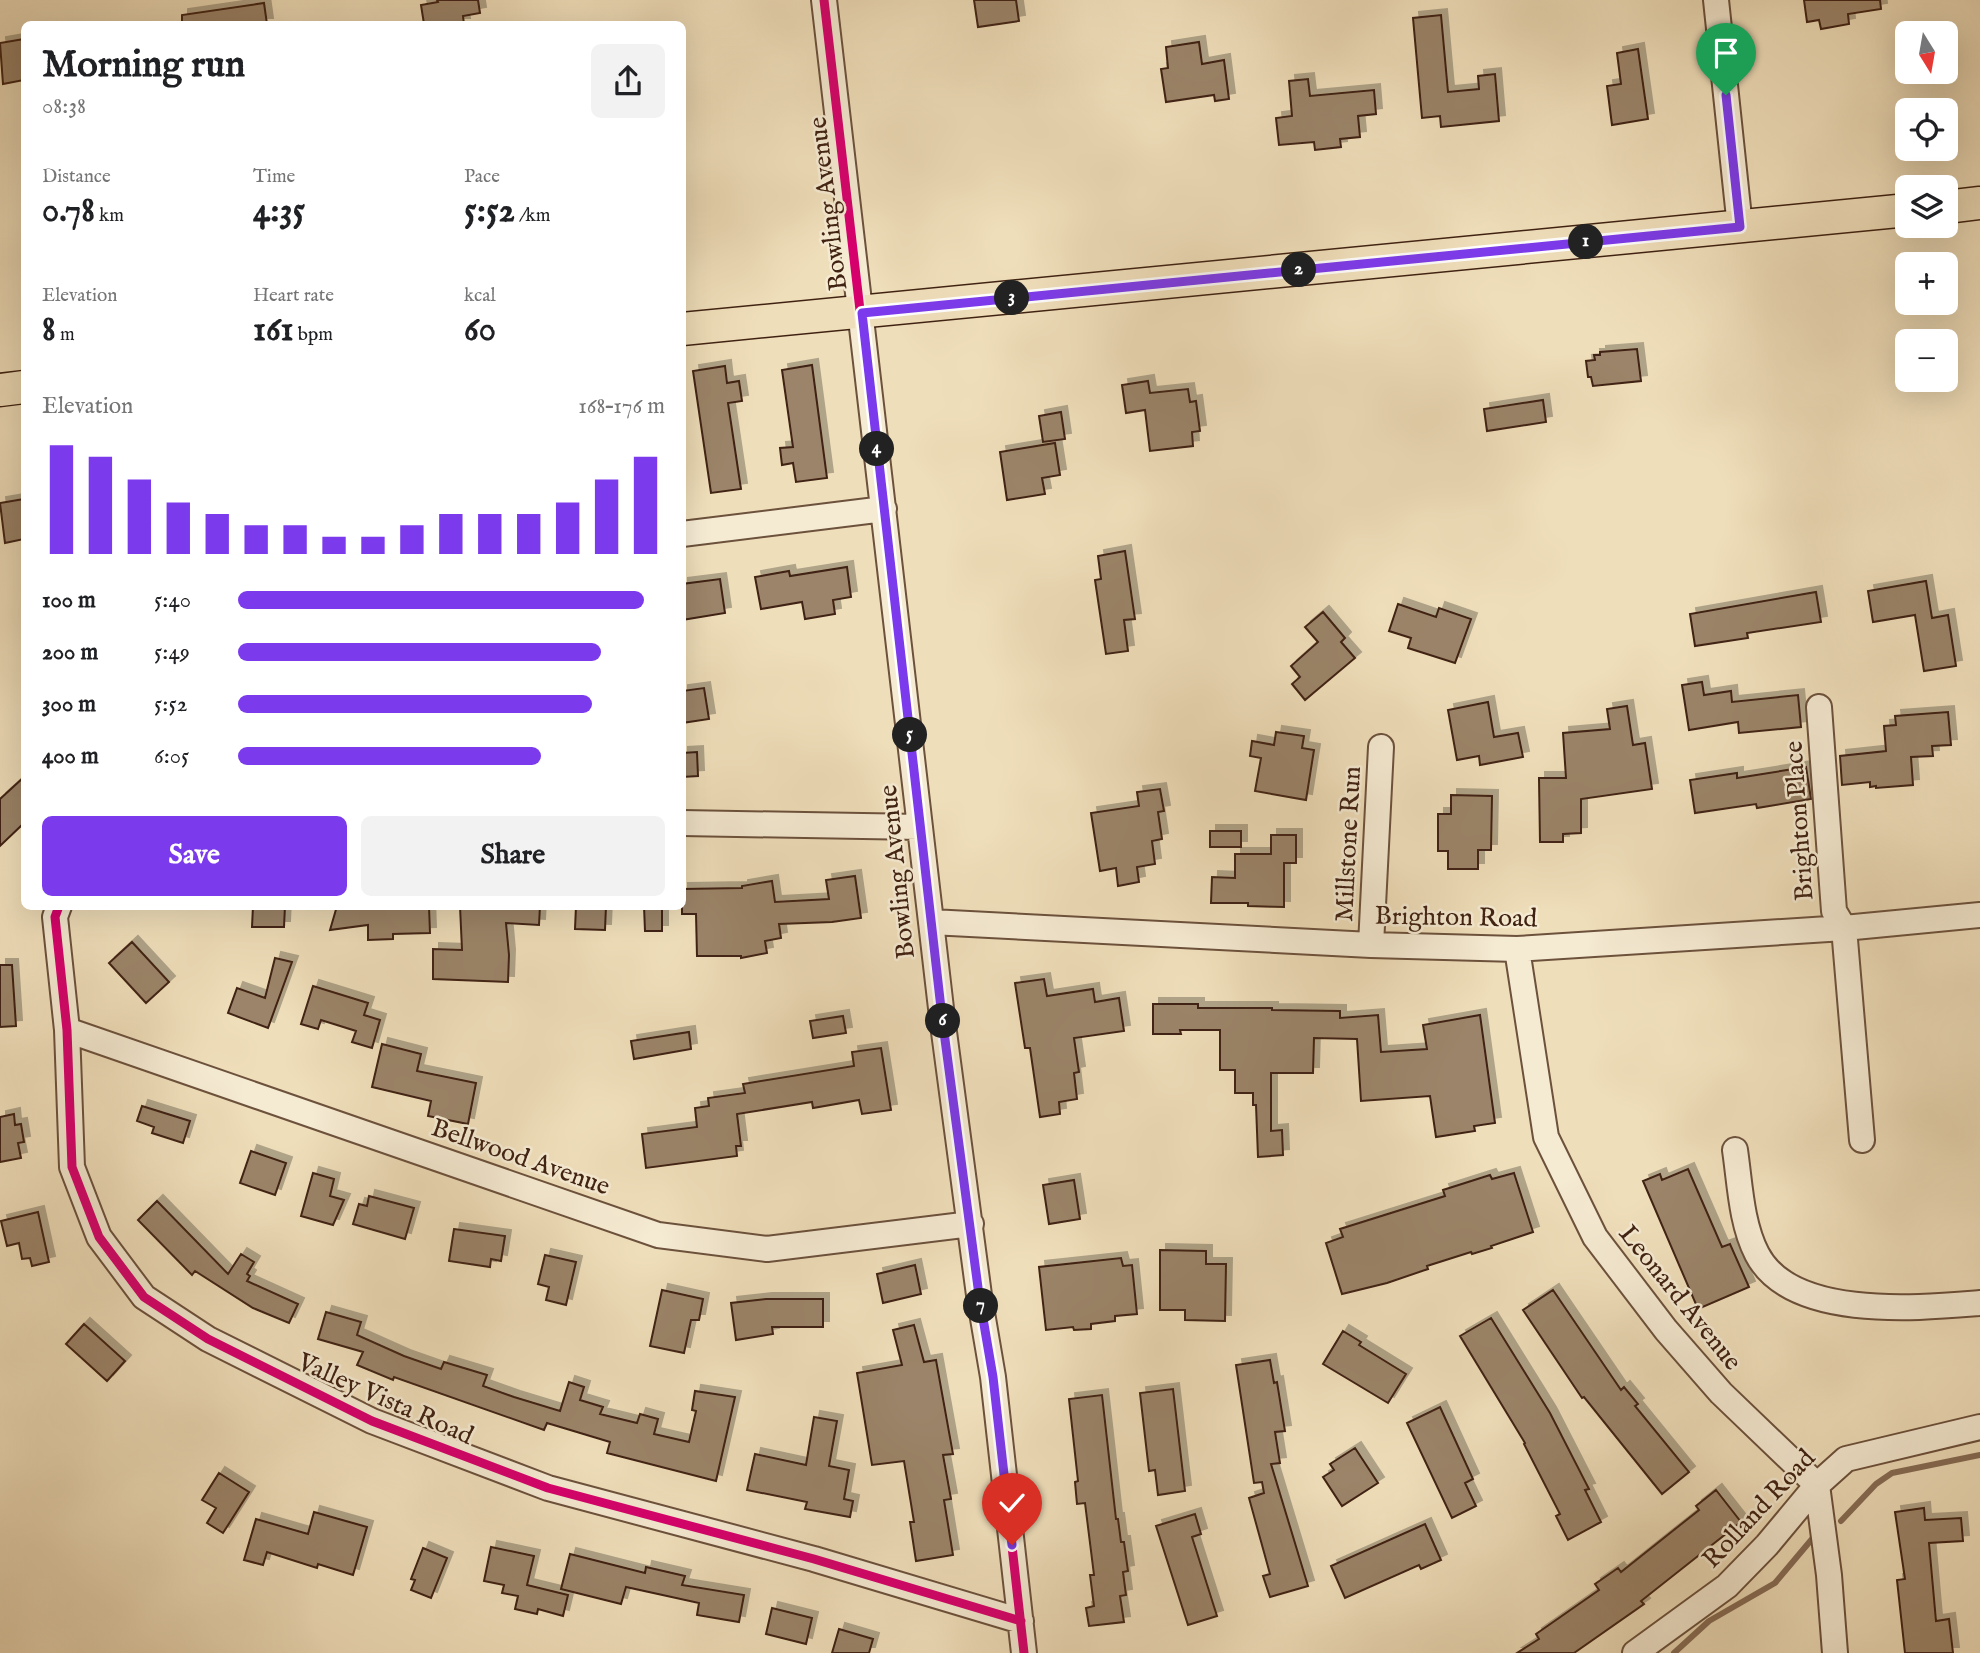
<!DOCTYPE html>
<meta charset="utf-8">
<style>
:root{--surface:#fff;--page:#f2f2f2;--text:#202124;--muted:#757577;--accent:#7c3aed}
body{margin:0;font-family:"IM FELL English",serif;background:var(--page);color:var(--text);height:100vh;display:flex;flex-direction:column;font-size:26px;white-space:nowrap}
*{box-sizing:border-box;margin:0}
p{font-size:23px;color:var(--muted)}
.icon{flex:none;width:38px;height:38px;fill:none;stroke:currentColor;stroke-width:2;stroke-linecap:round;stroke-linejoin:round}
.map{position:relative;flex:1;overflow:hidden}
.sheet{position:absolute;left:21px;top:21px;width:665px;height:889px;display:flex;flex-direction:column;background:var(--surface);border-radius:10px;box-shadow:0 7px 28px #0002}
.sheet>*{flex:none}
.needle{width:46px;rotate:169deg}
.tools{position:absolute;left:1895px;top:21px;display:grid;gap:14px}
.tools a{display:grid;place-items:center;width:63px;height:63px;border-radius:10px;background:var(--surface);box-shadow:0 7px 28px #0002;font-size:35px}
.pin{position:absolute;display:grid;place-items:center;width:60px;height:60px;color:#fff;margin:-72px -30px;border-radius:50% 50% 50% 0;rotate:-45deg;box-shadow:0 0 7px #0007}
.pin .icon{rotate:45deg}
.km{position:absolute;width:35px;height:35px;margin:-18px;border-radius:50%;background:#222;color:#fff;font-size:19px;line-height:35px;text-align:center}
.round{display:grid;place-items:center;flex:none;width:74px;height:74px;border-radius:10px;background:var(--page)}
.headline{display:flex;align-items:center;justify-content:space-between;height:119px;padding:0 21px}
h1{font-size:38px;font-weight:700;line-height:52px}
.metrics{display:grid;grid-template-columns:repeat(3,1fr);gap:10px;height:119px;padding:7px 21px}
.metrics div{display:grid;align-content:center}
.metrics b{font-size:35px;font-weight:700}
.metrics small{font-size:19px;font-weight:400}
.metrics p{font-size:19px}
.chart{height:196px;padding:14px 21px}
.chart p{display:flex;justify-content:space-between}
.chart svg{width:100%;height:126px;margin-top:7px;stroke:var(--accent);stroke-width:6}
.button{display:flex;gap:14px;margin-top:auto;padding:14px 21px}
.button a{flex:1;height:80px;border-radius:10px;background:var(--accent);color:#fff;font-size:28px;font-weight:700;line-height:80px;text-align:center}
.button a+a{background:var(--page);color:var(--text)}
ul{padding:0 21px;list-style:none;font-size:23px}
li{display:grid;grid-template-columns:112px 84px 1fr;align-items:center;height:52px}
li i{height:18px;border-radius:9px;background:var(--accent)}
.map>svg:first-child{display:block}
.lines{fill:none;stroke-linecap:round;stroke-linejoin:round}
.stream{stroke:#866c55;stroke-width:6}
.building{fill:#9b8469;stroke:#402212;stroke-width:2;filter:url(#shadow)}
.minor-casing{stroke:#6c513c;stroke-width:28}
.major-casing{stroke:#402212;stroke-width:35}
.minor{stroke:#f5ead2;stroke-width:24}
.major{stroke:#efdeba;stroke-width:32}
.cycleway-casing{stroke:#f5ead2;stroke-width:13}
.cycleway{stroke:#d6006c;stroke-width:9}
.route-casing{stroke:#fff;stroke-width:14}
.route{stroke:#7c3aed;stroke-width:9}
.labels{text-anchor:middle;stroke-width:5;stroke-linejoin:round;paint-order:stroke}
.street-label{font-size:26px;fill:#402212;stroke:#f5ead2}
</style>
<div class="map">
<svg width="1980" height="1653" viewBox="0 0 1980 1653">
<defs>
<filter id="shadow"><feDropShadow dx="6" dy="-6" stdDeviation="0" flood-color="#0004"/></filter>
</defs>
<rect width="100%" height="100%" fill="#efdeba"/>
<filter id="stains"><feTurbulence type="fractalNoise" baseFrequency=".00286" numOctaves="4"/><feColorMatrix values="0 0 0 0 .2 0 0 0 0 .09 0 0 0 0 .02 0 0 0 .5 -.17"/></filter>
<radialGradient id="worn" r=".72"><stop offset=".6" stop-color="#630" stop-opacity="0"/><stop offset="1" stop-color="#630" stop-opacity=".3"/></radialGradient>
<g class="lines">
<path class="stream" d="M1841 1521 1876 1484 1892 1473 1980 1455
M1674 1653 1709 1621 1775 1583 1812 1539"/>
</g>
<path class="building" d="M437 0H478L480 13 463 16 464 24H424L421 5 438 2Z
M974 0H1016L1019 21 978 27Z
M1804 0H1880L1881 9 1848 14 1849 24 1821 29 1819 20 1807 22Z
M264 3 267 24H182V15Z
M1441 15 1448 92 1479 89 1478 76 1495 74 1499 121 1441 127 1440 116 1422 118 1413 18Z
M24 39V80L3 84 0 43Z
M1199 42 1202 64 1224 60 1229 99 1215 101 1214 95 1166 102 1161 69 1168 68 1166 47Z
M1638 49 1648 119 1612 125 1607 86 1621 84 1617 53Z
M1308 79 1310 96 1374 90 1376 114 1358 116 1360 137 1340 139 1341 147 1315 150 1314 142 1279 145 1276 118 1292 116 1289 81Z
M1637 349 1641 381 1593 386 1591 377H1588L1586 361 1595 360 1594 355H1600V352Z
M812 365 827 478 796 482 793 463 782 465 780 448 793 447 782 370Z
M725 366 727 383 739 381 742 401 728 403 741 489 711 493 693 371Z
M1148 381 1150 393 1188 389 1190 402 1196 401 1200 431 1192 432 1193 446 1150 451 1145 410 1126 413 1122 385Z
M1543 400 1546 422 1487 431 1484 409Z
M1061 412 1065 439 1043 442 1039 416Z
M1055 443 1060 475 1042 478 1045 494 1007 500 1000 452Z
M24 499V539L5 543 0 503Z
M1125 551 1135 619 1124 620 1128 651 1106 654 1095 580 1101 579 1098 556Z
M847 567 851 597 833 600 835 614 805 619 802 602 761 609 755 577 789 571 790 576Z
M720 579 725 613 682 620V584Z
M1926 581 1932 618 1948 615 1956 666 1924 671 1915 615 1873 622 1868 591Z
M1816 592 1821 622 1747 633 1748 638 1695 646 1690 614Z
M1398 604 1436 617 1439 608 1471 619 1455 663 1408 648 1411 638 1389 631Z
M1323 612 1345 638 1341 642 1355 658 1305 700 1292 684 1300 677 1291 666 1318 642 1305 627Z
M1702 682 1704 695 1731 691 1732 702 1798 695 1801 727 1739 733 1738 722 1689 730 1682 685Z
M704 688 709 719 682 723V691Z
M1488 702 1494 737 1518 733 1523 757 1480 765 1479 756 1457 760 1448 710Z
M1627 706 1633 745 1645 743 1652 789 1581 799V833L1563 834V842H1540L1539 778H1566L1563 733 1610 729 1607 709Z
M1948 712 1951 745 1932 746 1933 756 1911 757 1913 785 1876 788V786L1870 787V782L1842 785 1840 756 1886 751 1884 726 1896 725 1895 716Z
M1276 732 1304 736 1302 748 1314 750 1306 800 1255 791 1261 758 1250 756 1252 741 1274 745Z
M697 752 698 776 682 777V753Z
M1806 767 1811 799 1757 808 1756 804 1695 813 1690 780 1737 773V778Z
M24 777V823L0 846V799Z
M1160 789 1164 811 1158 812 1162 839 1152 841 1155 864 1137 867 1139 882 1118 886 1116 868 1100 871 1091 813 1139 806 1137 792Z
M1451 795 1492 796 1491 850H1478V869H1448V851H1438V814H1451Z
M1210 831H1241V847H1210Z
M1271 835H1296V863H1284V907L1248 906V903H1211L1212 877 1235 878V854H1271Z
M855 876 861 918 832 922 779 924 781 938 765 941 767 953 741 958V956H697L696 914H682V889L742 888V886L772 881 775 902 829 899 826 880Z
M253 906H285L284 927H252Z
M337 906H429L430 933 393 934V939L368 940V925L330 930Z
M460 906H540L539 925 506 923 509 955 508 982 433 979V949L462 950Z
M576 906H606L605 930 575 929Z
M644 906H662V931H645Z
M132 942 169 982 146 1003 109 963Z
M275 958 292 962 268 1028 228 1013 237 988 265 998Z
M0 965H12L16 1026 0 1027Z
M1044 979 1047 996 1093 989 1095 1002 1119 998 1124 1031 1074 1038 1079 1072 1074 1073 1077 1099 1059 1102 1060 1114 1040 1117 1030 1048H1025L1015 983Z
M313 986 368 1003 364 1015 380 1020 372 1048 352 1042 356 1031 321 1020 318 1029 301 1024Z
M1153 1004H1198V1008H1272V1010L1340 1011V1018L1378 1015 1381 1052 1427 1049 1423 1025 1480 1015 1495 1123 1474 1126 1475 1131 1436 1137 1430 1096 1361 1101 1357 1039 1314 1038 1313 1073H1271V1131L1282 1130 1283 1155 1258 1157 1256 1105H1253V1093H1235V1070H1220V1030H1180L1181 1034H1153Z
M843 1016 846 1033 813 1038 810 1021Z
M689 1032 691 1049 634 1059 631 1041Z
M382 1044 421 1054 417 1071 476 1083 468 1124 428 1116 431 1101 372 1087Z
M881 1048 891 1110 862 1114 859 1100 813 1108 812 1102 737 1114 741 1146H736L737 1156 646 1168 642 1134 697 1127 695 1108 709 1106 708 1098 745 1093 743 1084 854 1066 852 1052Z
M142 1106 190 1121 183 1143 152 1133 154 1127 137 1121Z
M14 1114 15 1125 21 1124 24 1142 18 1143 21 1158 0 1162V1117Z
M251 1151 286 1163 275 1195 240 1183Z
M1688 1169 1722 1247 1730 1244 1749 1287 1698 1309 1643 1181 1660 1174 1662 1180Z
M313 1173 334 1179 330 1196 344 1200 333 1225 301 1216Z
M1514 1173 1533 1232 1491 1246 1492 1248 1472 1254 1471 1252 1427 1266 1428 1269 1387 1283 1342 1294 1326 1243 1343 1237 1340 1229 1445 1196 1443 1190 1490 1175 1492 1179Z
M1074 1180 1080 1219 1049 1224 1043 1185Z
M369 1196 414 1208 405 1239 353 1224 359 1204 367 1206Z
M157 1201 228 1274 241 1254 254 1262 247 1274 250 1276 247 1281 298 1304 289 1323 253 1308 195 1271 192 1275 138 1220Z
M38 1212 49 1262 32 1266 30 1258 22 1259 19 1243 7 1246 1 1221Z
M454 1229 505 1236 501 1261 491 1259 490 1267 449 1261Z
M1160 1250 1206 1251V1264H1226L1225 1321 1185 1320V1310H1160Z
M545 1255 576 1262 566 1305 546 1300 549 1287 538 1284Z
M1121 1258 1123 1266 1132 1265 1137 1314 1115 1316V1321L1091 1324V1329L1074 1330 1073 1327 1046 1330 1039 1267Z
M915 1265 921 1294 883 1303 877 1274Z
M662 1290 703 1299 699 1320H691L684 1353 650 1346Z
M1553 1290 1621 1390 1624 1387 1638 1404 1635 1406 1689 1472 1662 1494 1584 1397 1582 1398 1523 1310Z
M766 1299H823V1327H772L773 1334 736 1340 731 1303Z
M326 1312 361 1322 357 1335 404 1356 441 1369 444 1362 487 1375 483 1386 514 1397 560 1411 569 1382 584 1387 580 1400 603 1407 600 1414 637 1423 640 1414 658 1419 654 1434 689 1442 696 1411 692 1410 695 1391 735 1397 716 1481 607 1453 610 1442 547 1423 544 1430 394 1377 393 1380 357 1365 363 1352 318 1339Z
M1491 1318 1550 1413 1589 1489 1585 1490 1601 1522 1568 1540 1556 1516 1560 1514 1524 1444 1525 1443 1460 1336Z
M84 1324 125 1361 107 1381 66 1344Z
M914 1325 924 1362 936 1360 953 1454 943 1455 951 1499 944 1500 953 1555 916 1561 910 1522H914L904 1461 872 1465 857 1373 902 1365 893 1330Z
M1343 1331 1361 1342 1359 1345 1406 1374 1388 1403 1323 1364Z
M1270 1360 1274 1383 1277 1382 1285 1431 1275 1432 1280 1463 1271 1464 1308 1586 1270 1597 1263 1576 1270 1574 1249 1498 1264 1493 1262 1482 1254 1483 1236 1365Z
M1173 1389 1185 1491 1158 1495 1155 1470 1149 1471 1140 1393Z
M1102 1395 1116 1519H1118L1121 1542H1124L1128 1571 1123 1572 1126 1595 1120 1596 1124 1622 1089 1626 1086 1608 1094 1606 1090 1575H1094L1085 1503 1077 1504 1075 1482 1078 1481 1069 1399Z
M1440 1407 1473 1479 1465 1483 1476 1506 1452 1518 1407 1423Z
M814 1417 837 1421 829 1466 849 1470 844 1499 853 1501 850 1517 805 1509 807 1502 747 1490 755 1454 806 1465Z
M1355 1448 1378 1483 1342 1506 1323 1477 1334 1470 1330 1464Z
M219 1473 249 1492 223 1533 207 1523 216 1508 202 1500Z
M1716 1490 1741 1522 1641 1601 1644 1604 1574 1653H1517L1539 1639 1536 1634 1599 1590 1595 1584 1618 1568 1621 1572 1699 1510 1696 1506Z
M1924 1508 1925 1520 1961 1518 1963 1541 1929 1543 1936 1621 1949 1619 1953 1653H1905L1897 1580 1905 1579 1895 1512Z
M314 1512 367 1527 353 1575 318 1564 317 1568 267 1552 263 1565 244 1560 256 1519 308 1534Z
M1195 1514 1201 1534 1192 1537 1217 1616 1188 1625 1156 1526Z
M1425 1524 1441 1560 1421 1569 1419 1565 1345 1598 1331 1566Z
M491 1547 534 1556 527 1585 568 1595 563 1616 538 1609 537 1614 515 1609 518 1596 502 1593 504 1585 484 1581Z
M423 1548 447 1558 431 1598 411 1590 415 1580 411 1579Z
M570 1554 645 1573 646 1567 685 1576 682 1585 744 1595 739 1622 697 1615 699 1603 626 1587 621 1604 561 1589Z
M772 1608 812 1618 806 1644 766 1634Z
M839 1629 873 1639 869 1653H832Z"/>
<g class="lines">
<defs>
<path id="minor" d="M824 0 942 1017 979 1295 993 1377 1024 1653
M1716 0 1740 227
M682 534 884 509
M1819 707 1834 911 1844 928 1862 1140
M682 823 920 827
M59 906 55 917 67 1030 72 1167 99 1237 144 1297 208 1339 372 1421 548 1488 814 1559 1021 1621
M931 922 1371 945 1517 949 1844 928 1980 915
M1371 945 1381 747
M1517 949 1546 1137 1595 1237 1666 1330 1721 1393 1817 1485 1829 1575 1835 1653
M67 1030 658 1235 767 1249 971 1224
M1735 1150C1740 1184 1741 1223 1757 1254 1791 1320 1918 1308 1980 1303
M1635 1653 1727 1586 1767 1545 1817 1485 1846 1459 1980 1427"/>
<path id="major" d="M1946 207 1980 203
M682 329 1908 210
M0 390 24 387"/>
</defs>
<use href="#minor" class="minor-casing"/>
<use href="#major" class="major-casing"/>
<use href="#minor" class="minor"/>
<use href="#major" class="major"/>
<defs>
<path id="cycleway" d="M824 0 942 1017 979 1295 993 1377 1024 1653
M59 906 55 917 67 1030 72 1167 99 1237 144 1297 208 1339 372 1421 548 1488 814 1559 1021 1621"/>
</defs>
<use href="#cycleway" class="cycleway-casing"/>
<use href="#cycleway" class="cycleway"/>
</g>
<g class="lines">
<defs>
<path id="route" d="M1012 1545 993 1377 979 1295 942 1017 862 313 1740 227 1726 95"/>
</defs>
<use href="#route" class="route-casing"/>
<use href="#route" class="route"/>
</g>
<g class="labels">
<g class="street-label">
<text transform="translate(827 204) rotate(-97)" y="9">Bowling Avenue</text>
<text transform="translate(1798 821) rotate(-94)" y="9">Brighton Place</text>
<text transform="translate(1347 844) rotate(-87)" y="9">Millstone Run</text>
<text transform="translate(896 872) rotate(-96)" y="9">Bowling Avenue</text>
<text transform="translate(1456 916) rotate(1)" y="9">Brighton Road</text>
<text transform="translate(521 1156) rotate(19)" y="9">Bellwood Avenue</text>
<text transform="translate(1681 1297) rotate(51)" y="9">Leonard Avenue</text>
<text transform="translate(386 1398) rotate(24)" y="9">Valley Vista Road</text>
<text transform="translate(1758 1508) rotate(-47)" y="9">Rolland Road</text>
</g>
</g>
<rect width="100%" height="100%" filter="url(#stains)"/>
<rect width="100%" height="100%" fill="url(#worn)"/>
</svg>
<div class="tools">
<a><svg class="needle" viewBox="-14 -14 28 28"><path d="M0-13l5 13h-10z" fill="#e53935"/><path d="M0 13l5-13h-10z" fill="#757577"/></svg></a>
<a><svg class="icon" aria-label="locate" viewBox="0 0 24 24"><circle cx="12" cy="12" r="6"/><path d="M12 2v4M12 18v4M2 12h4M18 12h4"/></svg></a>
<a><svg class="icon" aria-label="layers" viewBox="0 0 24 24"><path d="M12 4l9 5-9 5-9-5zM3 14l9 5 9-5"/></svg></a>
<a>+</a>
<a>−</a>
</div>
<div class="pin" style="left:1726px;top:95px;background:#1e9e55"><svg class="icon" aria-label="arrive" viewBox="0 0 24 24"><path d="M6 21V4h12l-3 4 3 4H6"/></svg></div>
<div class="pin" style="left:1012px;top:1545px;background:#d93025"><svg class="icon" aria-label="check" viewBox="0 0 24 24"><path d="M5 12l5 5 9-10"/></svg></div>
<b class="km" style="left:1586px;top:242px">1</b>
<b class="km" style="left:1299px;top:270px">2</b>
<b class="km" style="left:1012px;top:298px">3</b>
<b class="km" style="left:877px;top:449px">4</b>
<b class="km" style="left:910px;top:735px">5</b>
<b class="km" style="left:943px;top:1021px">6</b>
<b class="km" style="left:981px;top:1306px">7</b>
<section class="sheet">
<div class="headline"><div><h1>Morning run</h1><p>08:38</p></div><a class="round"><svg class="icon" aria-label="share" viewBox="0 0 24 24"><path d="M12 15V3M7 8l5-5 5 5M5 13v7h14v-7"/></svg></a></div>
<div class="metrics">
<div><p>Distance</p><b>0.78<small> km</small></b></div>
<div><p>Time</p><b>4:35</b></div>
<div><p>Pace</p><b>5:52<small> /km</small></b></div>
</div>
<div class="metrics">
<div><p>Elevation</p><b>8<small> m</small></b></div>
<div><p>Heart rate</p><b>161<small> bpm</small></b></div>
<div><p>kcal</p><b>60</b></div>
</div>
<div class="chart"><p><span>Elevation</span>168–176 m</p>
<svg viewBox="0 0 160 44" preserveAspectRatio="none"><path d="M5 44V6M15 44V10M25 44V18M35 44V26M45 44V30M55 44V34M65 44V34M75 44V38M85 44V38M95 44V34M105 44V30M115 44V30M125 44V30M135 44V26M145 44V18M155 44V10"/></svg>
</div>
<ul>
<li><b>100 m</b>5:40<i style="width:95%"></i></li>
<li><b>200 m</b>5:49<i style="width:85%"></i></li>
<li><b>300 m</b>5:52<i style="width:83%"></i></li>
<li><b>400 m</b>6:05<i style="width:71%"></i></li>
</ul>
<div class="button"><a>Save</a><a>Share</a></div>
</section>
</div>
